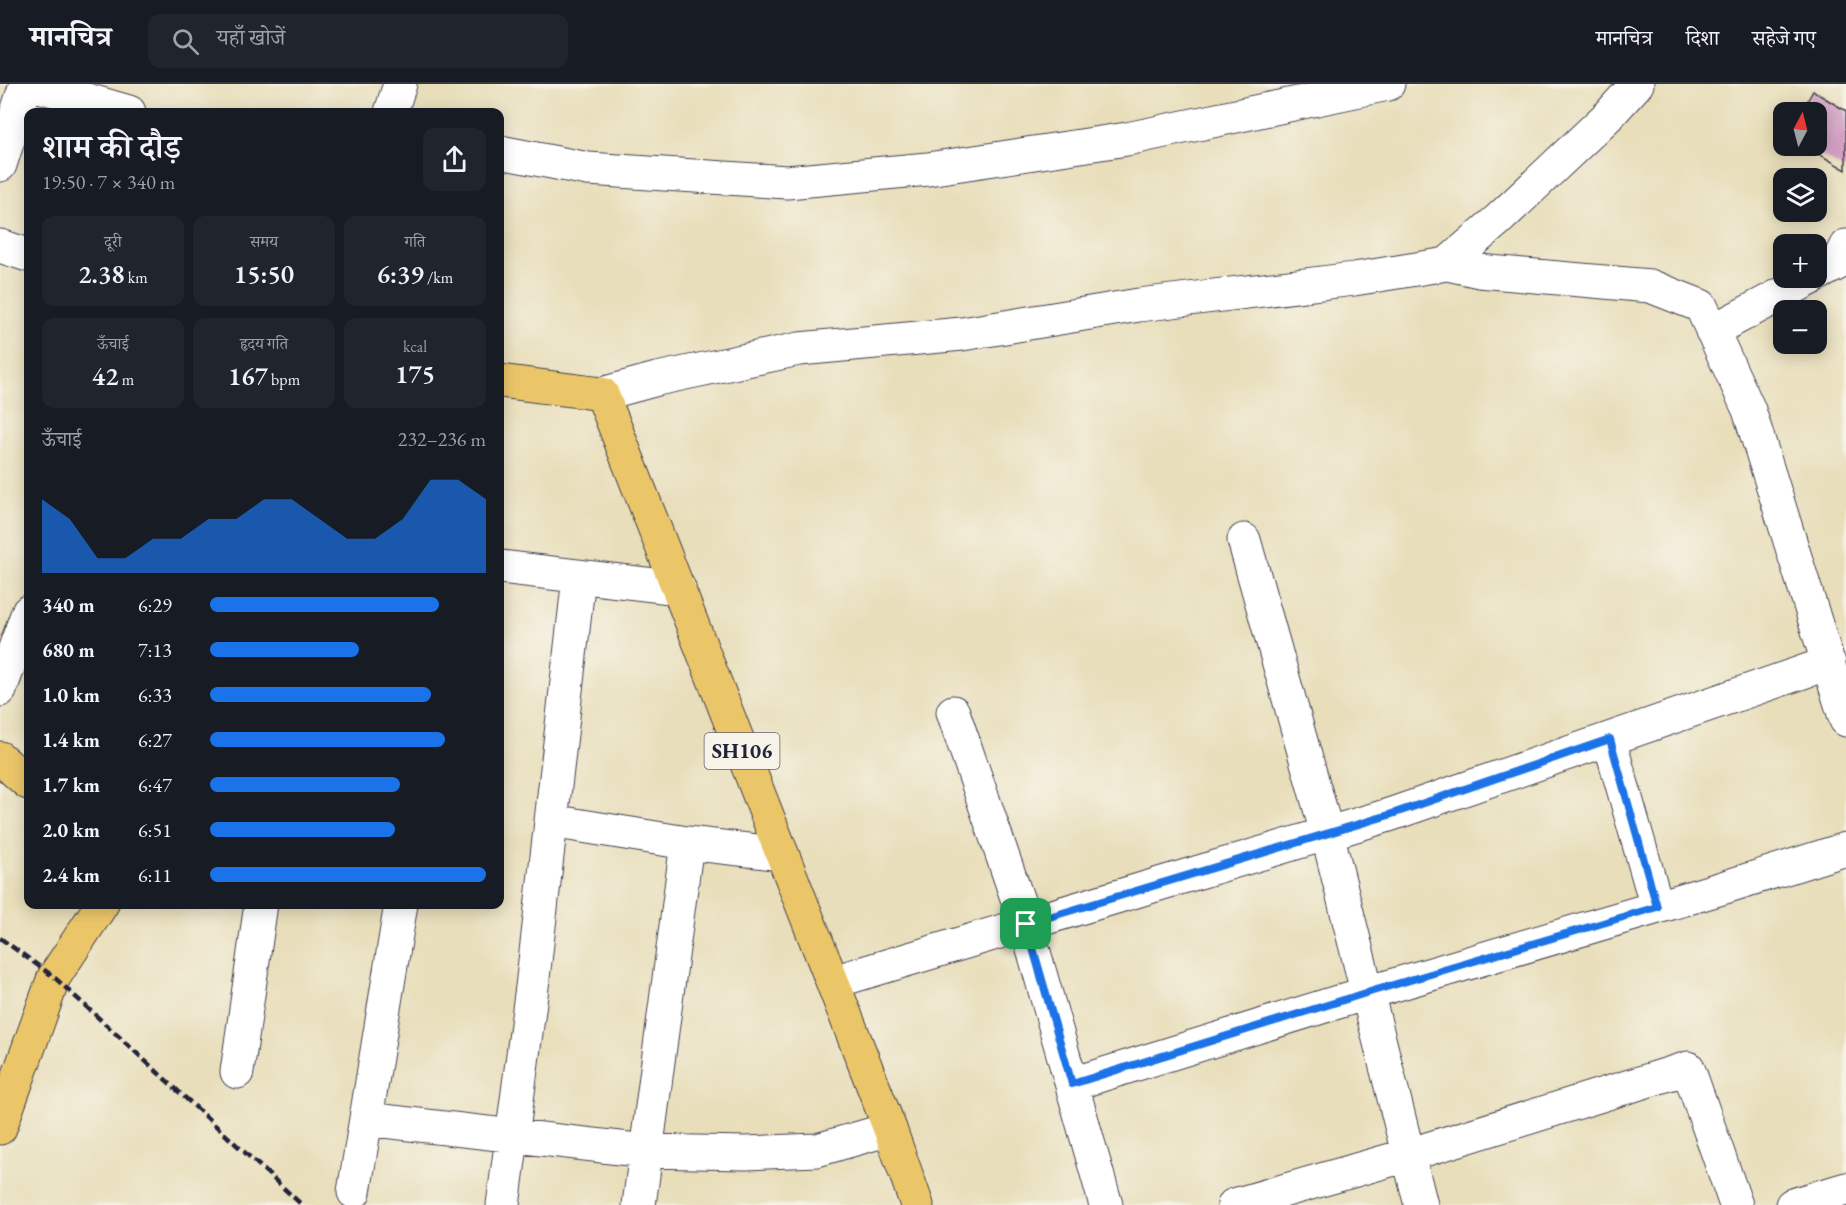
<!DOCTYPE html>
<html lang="hi">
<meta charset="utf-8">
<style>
:root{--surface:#171b24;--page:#20242c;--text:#f1f3f6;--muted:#9ea1a6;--line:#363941;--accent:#1a73e8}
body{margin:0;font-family:"EB Garamond","Noto Serif Devanagari",serif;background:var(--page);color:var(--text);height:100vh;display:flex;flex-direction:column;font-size:22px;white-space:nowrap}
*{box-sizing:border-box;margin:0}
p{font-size:20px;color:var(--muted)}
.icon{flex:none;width:33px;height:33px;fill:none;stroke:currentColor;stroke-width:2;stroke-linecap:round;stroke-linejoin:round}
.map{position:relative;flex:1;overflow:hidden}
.details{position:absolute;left:24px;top:24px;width:480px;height:801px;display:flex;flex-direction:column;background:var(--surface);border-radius:12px;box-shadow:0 3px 15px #0003}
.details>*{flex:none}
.needle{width:39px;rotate:7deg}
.fabs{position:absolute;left:1773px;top:18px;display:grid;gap:12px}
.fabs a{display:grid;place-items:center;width:54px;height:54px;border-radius:12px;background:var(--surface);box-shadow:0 3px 15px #0003;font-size:30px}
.pin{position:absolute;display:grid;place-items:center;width:51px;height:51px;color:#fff;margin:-26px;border-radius:12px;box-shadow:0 3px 9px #0006}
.round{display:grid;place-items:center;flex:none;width:63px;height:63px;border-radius:12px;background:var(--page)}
.overview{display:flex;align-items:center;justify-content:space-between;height:102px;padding:0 18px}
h1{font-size:33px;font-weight:600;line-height:45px}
.stats{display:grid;grid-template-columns:repeat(3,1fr);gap:9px;height:102px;padding:6px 18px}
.stats div{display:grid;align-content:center;border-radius:12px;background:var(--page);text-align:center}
.stats b{font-size:26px;font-weight:600}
.stats small{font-size:16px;font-weight:400}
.stats p{font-size:16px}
.chart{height:168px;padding:12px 18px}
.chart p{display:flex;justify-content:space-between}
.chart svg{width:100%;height:108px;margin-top:6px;fill:var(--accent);opacity:.7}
ul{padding:0 18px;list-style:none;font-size:20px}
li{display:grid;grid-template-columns:96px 72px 1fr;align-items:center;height:45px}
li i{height:15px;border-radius:8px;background:var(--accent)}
header{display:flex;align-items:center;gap:36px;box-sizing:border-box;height:84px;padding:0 30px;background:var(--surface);border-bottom:2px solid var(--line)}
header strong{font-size:28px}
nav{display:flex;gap:33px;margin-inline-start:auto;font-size:21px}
.search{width:420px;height:54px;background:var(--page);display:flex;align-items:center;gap:15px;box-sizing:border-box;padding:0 21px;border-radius:12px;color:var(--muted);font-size:22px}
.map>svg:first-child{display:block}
.building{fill:#d19bc2}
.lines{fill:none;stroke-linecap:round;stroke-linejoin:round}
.minor-casing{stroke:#403e4e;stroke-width:35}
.major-casing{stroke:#403e4e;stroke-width:35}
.minor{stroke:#fff;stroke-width:33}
.major{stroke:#ebc669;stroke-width:33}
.rail{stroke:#22223b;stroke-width:4.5;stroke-dasharray:9 4.5;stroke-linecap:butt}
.route-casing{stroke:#fff;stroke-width:12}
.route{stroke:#1a73e8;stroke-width:8}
.labels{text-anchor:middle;stroke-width:6;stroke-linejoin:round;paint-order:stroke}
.shield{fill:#f7f3e8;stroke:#62616f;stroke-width:1.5}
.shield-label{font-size:21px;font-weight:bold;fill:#22223b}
</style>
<header>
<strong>मानचित्र</strong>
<div class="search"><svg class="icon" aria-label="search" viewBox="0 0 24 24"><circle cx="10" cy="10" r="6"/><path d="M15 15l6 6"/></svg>यहाँ खोजें</div>
<nav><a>मानचित्र</a><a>दिशा</a><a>सहेजे गए</a></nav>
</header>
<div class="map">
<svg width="1846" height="1121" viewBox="0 0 1846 1121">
<rect width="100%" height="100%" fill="#f7f3e8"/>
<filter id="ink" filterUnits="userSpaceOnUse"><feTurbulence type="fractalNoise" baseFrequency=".0167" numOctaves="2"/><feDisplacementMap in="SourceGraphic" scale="12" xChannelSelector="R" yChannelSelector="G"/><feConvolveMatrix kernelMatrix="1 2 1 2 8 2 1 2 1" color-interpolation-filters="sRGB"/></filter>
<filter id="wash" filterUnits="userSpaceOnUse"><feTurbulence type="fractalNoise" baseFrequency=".008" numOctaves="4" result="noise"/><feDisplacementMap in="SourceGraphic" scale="24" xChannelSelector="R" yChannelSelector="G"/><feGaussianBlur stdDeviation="1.35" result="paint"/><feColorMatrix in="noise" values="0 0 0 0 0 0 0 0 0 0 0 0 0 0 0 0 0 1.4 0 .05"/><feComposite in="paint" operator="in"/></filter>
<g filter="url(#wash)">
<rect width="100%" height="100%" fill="#e8deba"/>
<g id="blocks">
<path class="building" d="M1813 7 1846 27V86L1805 62H1816V28H1801Z"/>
</g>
</g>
<g filter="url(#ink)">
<use href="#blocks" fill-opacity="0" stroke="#403e4e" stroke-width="1.5"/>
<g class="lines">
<defs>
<path id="minor" d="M32 0 129 28
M391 28 400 0
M500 68 588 85 787 98 928 85 1127 55 1388 0
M0 81 26 0
M0 162 28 171
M1447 180 1479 187 1650 202 1701 222 1749 326 1846 636
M1816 191 1837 180 1846 162
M1712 247 1812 194
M602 310 657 295 799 265 962 250 1139 221 1354 195 1447 180 1499 135 1609 31 1637 0
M1244 456 1327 749 1421 1121
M500 483 679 504
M0 606 28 528
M953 628 1026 840 1106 1121
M1609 655 1657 823
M551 737 687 759 782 770
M833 898 1389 731 1829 579
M237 988 261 820
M1072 1000 1367 909 1722 804 1846 765
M366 1035 646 1067 745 1069 817 1066 890 1045
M354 1108 401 820
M503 1121 532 903 579 493
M639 1121 687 759
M1234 1121 1408 1071 1688 984 1736 1121
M1792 1121 1846 1105"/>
<path id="major" d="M500 297 602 310 890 1045 917 1121
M0 674 28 699
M0 1044 54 893 102 820"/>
</defs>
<use href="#minor" class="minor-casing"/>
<use href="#major" class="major-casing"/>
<use href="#minor" class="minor"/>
<use href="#major" class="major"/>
<path class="rail" d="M0 854 54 893 302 1121"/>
</g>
</g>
<g class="lines" filter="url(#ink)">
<defs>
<path id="route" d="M1610 655 1657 823 1366 909 1072 1000 1026 840 1389 731Z"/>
</defs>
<use href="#route" class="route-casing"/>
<use href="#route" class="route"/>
</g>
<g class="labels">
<rect class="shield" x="704.5" y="649" width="75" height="36" rx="4.5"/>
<g class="shield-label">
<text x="742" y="674">SH106</text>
</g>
</g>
</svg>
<div class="fabs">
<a><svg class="needle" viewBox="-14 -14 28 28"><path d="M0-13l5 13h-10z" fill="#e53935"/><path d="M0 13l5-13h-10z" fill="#9ea1a6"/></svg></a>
<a><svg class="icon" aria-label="layers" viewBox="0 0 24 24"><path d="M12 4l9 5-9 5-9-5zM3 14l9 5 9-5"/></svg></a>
<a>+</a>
<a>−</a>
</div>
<div class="pin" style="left:1026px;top:840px;background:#1e9e55"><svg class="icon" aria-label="arrive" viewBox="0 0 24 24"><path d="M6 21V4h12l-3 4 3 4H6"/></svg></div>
<section class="details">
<div class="overview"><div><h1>शाम की दौड़</h1><p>19:50 · 7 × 340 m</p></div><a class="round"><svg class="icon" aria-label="share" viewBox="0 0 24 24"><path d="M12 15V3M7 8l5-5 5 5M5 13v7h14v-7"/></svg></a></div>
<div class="stats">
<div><p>दूरी</p><b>2.38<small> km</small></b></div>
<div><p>समय</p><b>15:50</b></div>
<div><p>गति</p><b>6:39<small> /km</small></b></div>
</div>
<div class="stats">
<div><p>ऊँचाई</p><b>42<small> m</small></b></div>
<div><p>हृदय गति</p><b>167<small> bpm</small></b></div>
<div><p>kcal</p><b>175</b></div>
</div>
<div class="chart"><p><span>ऊँचाई</span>232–236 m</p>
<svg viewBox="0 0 160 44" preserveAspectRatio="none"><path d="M0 44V14L10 22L20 38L30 38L40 30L50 30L60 22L70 22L80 14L90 14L100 22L110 30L120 30L130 22L140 6L150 6L160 14V44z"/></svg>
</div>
<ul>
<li><b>340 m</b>6:29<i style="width:83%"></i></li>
<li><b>680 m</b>7:13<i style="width:54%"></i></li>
<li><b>1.0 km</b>6:33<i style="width:80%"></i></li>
<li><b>1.4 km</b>6:27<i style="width:85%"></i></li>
<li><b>1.7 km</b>6:47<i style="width:69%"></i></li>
<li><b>2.0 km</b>6:51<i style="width:67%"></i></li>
<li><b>2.4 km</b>6:11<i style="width:100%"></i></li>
</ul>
</section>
</div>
